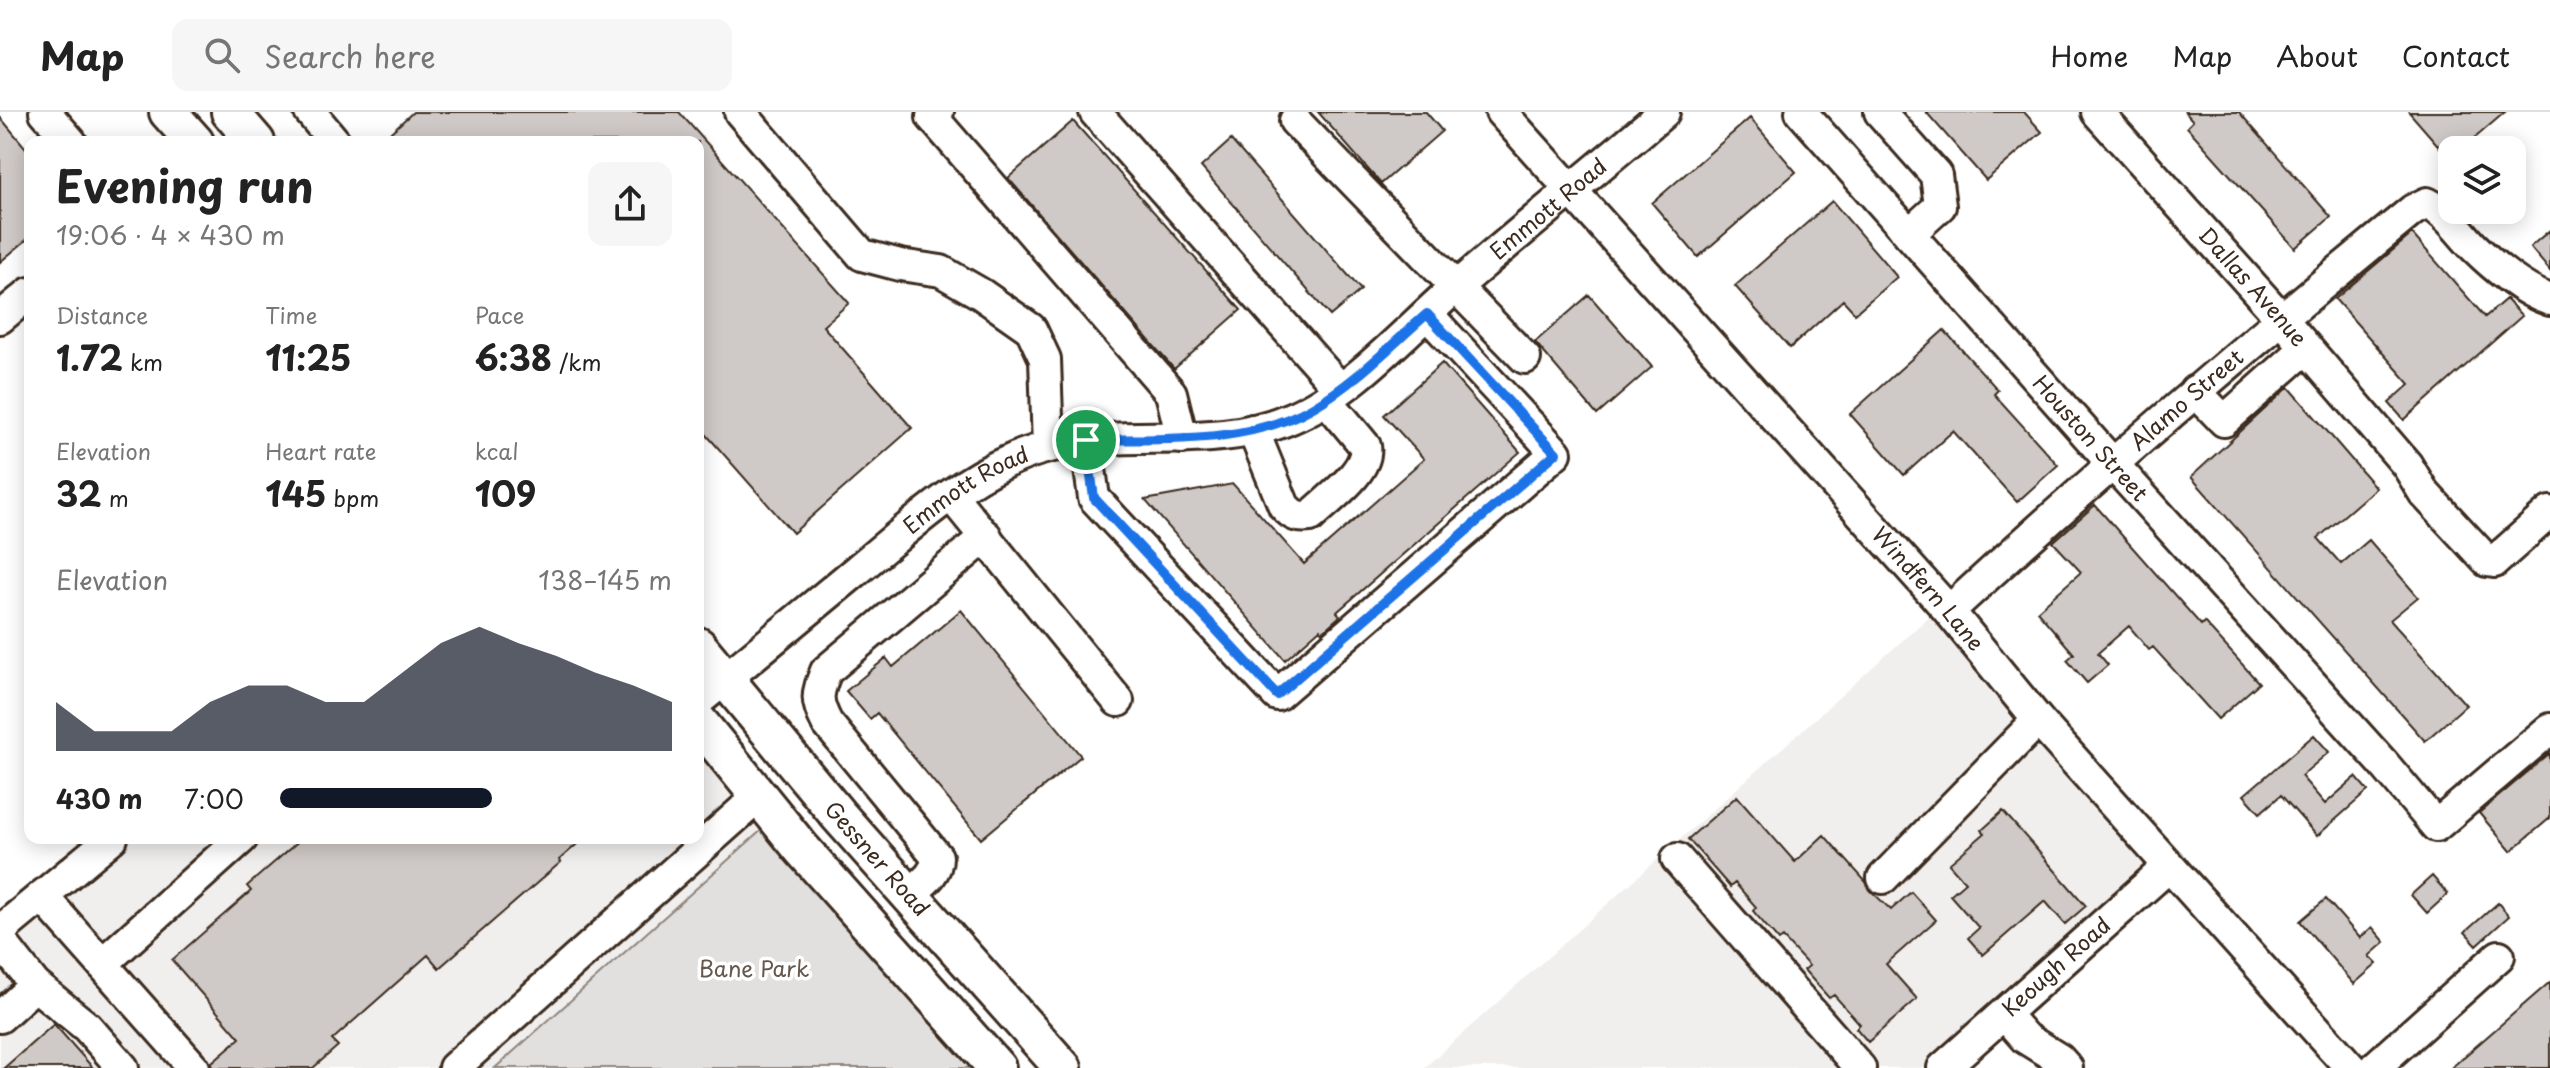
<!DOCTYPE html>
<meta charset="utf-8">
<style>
:root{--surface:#fff;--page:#f6f6f6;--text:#222;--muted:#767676;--line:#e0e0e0;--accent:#111827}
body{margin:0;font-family:"Playpen Sans",sans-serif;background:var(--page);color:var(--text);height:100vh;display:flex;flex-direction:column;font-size:30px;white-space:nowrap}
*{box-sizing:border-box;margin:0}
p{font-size:26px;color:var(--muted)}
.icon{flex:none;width:44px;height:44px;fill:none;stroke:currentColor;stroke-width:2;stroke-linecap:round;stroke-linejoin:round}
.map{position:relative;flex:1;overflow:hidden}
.details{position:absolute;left:24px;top:24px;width:680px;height:708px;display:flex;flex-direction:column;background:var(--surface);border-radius:16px;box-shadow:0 4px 20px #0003}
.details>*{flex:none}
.buttons{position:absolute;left:2438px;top:24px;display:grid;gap:16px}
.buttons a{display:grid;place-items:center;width:88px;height:88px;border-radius:16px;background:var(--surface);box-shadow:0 4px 20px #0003;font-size:40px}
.pin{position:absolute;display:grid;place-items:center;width:68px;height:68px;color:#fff;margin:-34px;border:4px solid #fff;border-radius:50%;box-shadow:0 2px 8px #0007}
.round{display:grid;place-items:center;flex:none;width:84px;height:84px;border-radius:16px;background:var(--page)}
.overview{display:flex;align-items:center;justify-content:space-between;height:136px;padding:0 32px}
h1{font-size:44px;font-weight:700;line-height:60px}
.stats{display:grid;grid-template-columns:repeat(3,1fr);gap:12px;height:136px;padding:8px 32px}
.stats div{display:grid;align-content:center}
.stats b{font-size:34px;font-weight:700}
.stats small{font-size:22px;font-weight:400}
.stats p{font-size:22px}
.chart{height:224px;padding:16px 32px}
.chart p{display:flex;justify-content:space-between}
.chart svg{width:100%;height:144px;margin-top:8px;fill:var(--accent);opacity:.7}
ul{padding:0 32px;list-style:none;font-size:26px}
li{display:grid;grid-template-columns:128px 96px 1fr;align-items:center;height:60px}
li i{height:20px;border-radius:10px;background:var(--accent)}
header{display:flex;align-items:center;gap:48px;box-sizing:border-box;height:112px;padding:0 40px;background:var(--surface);border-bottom:2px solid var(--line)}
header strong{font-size:38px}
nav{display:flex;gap:44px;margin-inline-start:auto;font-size:28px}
.search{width:560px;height:72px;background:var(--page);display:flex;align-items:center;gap:20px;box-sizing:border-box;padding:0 28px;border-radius:16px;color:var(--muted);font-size:30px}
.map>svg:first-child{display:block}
.built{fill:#f1efee}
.green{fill:#e2e0de;stroke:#8e857e;stroke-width:2}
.building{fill:#cfcac7;stroke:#3b2a1e;stroke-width:2}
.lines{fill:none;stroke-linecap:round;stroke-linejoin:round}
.minor-casing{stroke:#3b2a1e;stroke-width:36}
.major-casing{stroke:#3b2a1e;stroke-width:42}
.minor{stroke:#fff;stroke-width:30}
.major{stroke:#fff;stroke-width:36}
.route-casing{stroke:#fff;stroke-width:16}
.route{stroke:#1a73e8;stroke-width:10}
.labels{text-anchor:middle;stroke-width:7;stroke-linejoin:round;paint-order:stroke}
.street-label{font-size:22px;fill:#3b2a1e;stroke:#fff}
.park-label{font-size:22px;fill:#65584e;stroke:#fff}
</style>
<header>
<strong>Map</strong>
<div class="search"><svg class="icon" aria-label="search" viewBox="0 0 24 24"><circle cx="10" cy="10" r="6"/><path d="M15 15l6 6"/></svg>Search here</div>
<nav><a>Home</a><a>Map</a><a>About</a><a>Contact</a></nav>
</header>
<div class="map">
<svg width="2550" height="956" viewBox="0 0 2550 956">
<rect width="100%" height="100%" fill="#fff"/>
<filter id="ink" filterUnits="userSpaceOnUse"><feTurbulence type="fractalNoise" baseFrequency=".0125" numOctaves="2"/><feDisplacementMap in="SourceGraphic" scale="16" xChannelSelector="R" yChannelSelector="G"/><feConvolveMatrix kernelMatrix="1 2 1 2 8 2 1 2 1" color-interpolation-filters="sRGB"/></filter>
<g filter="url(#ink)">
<path class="built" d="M1932 502 2147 742 2148 766 1932 956H1424Z
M698 636 764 716 495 956H0V839L135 726H698Z"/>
<path class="green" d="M764 716 979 956H495Z"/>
<path class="building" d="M413 0H679L849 191 823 214 912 316 793 421 698 313V30H380Z
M1318 0H1426L1442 19 1381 72Z
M1926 0H2024L2042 20 1986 68Z
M2185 0H2239L2331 105 2295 136 2187 15 2193 9Z
M2409 0H2505L2461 38H2452L2450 47Z
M0 5 30 41V125L0 150Z
M1750 6 1796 60 1698 145 1652 91Z
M1073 9 1241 198 1174 257 1008 66Z
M1231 28 1361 178 1330 204 1201 55Z
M1832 89 1897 165 1855 201 1843 188 1790 236 1735 174Z
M2550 118V159L2530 135Z
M2412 122 2485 205 2506 187 2522 204 2404 308 2389 291 2410 272 2335 187Z
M1589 183 1652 255 1597 303 1535 230Z
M1944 218 1998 278 1994 282 2058 353 2017 390 1953 319 1904 363 1850 302Z
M1442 251 1520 340 1337 500 1340 504 1322 520 1320 517 1285 548 1145 388 1233 372 1304 452 1424 347 1384 303Z
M2289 275 2376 376 2318 426 2341 452 2369 428 2418 485 2390 508 2466 593 2425 629 2191 365Z
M2095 393 2201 513 2204 510 2259 571 2218 607 2153 535 2149 538 2129 514 2098 541 2108 553 2087 571 2067 548 2074 542 2037 499 2081 460 2053 430Z
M961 498 1081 644 981 727 877 601 870 607 846 579 886 546 893 555Z
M2314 623 2329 640 2301 664 2325 692 2356 665 2368 679 2317 724 2281 683 2260 701 2244 683Z
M2550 641V706L2511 739 2479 701Z
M1737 684 1795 750 1824 723 1866 770 1870 778 1891 798 1911 780 1936 808 1886 852 1917 887 1868 930 1856 916 1860 912 1834 883 1829 886 1804 858 1809 854 1783 826 1779 829 1753 799 1756 795 1735 771 1730 775 1688 727Z
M2003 699 2086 794 2065 812 2045 789 1983 843 1968 826 1979 816 1950 783 1965 770 1949 752 1985 721 1982 718Z
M302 726H584L559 748 561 750 439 856 428 843 332 928 338 934 313 956H212L211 951 240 926 172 848 251 779 247 774Z
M2432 764 2448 782 2427 801 2411 783Z
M2326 787 2360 826 2372 815 2385 830 2369 844 2377 852 2354 872 2300 809Z
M2498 791 2509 804 2477 833 2465 820Z
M2550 870V956H2451Z
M54 912 93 956H4Z"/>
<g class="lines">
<defs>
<g id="minor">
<path d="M45 0 71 30"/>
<path d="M310 0 335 30"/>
<path d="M740 0 862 143 900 153 941 159 981 182 1031 217 1045 247 1048 335"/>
<path d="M938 0 932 5 1171 281 1182 326"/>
<path d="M1095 0 1340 277"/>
<path id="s1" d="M1501 0 1949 499 2038 608 2351 956"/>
<path id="s2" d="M1801 0 2112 351 2383 651 2436 714 2550 617"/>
<path d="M1880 0 1936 63 1940 94 1909 122"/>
<path id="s3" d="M2097 0 2281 206 2407 353 2424 381 2487 449 2494 450 2550 400"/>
<path d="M1295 9 1525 246"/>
<path d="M0 206 30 181"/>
<path d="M2195 279 2224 309 2306 236"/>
<path d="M1253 318 1284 394C1293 404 1298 406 1311 404 1328 387 1370 359 1365 334L1326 287"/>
<path d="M1086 328 1094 386 1277 583 1556 341 1427 202"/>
<path d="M951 383 1118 589"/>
<path id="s4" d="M1949 499C2100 360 2255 227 2413 98L2427 91C2447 101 2458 118 2473 134 2493 154 2523 179 2550 188"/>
<path id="s5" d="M698 589C751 546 804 502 856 459 916 410 976 351 1053 334 1131 316 1216 339 1291 306 1353 280 1405 219 1456 175 1524 116 1595 59 1664 0"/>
<path d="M1677 747 1860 956"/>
<path d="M1883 766 2038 608"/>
<path d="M908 783C921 772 937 763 937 745L827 611C815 588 817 582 826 559L986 424"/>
<path d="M42 784 194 956"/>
<path d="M0 819 112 726"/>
<path d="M0 828 35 873 0 905"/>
<path d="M102 852 242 726"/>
<path d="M35 873 87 915 123 956"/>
<path d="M2004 902 2025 926 2059 947 2067 956"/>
<path d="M454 956 759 684"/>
<path id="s6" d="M1943 956 2169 754"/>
<path d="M2374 956 2499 844"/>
</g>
<g id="major">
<path d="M168 0 195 30"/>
<path d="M230 0 256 30"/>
<path id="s7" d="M698 534 839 704 1063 956"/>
<path d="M698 609 801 736 997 956"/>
</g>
</defs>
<use href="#minor" class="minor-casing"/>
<use href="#major" class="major-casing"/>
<use href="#minor" class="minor"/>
<use href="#major" class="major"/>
</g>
</g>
<g class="lines" filter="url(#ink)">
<defs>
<path id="route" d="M1427 202 1556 341 1277 583 1094 386 1086 328C1161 326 1246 334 1313 295 1355 271 1390 234 1427 202Z"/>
</defs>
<use href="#route" class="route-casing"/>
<use href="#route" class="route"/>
</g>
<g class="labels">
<g class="street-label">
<text dy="8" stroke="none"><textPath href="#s5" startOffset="1014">Emmott Road</textPath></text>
<text dy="8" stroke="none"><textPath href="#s3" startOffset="234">Dallas Avenue</textPath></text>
<text dy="8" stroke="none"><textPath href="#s4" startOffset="318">Alamo Street</textPath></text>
<text dy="8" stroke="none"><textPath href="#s2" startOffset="436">Houston Street</textPath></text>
<text dy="8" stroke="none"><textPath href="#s5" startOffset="342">Emmott Road</textPath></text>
<text dy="8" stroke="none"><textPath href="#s1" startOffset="640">Windfern Lane</textPath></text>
<text dy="8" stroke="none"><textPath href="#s7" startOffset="278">Gessner Road</textPath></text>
<text dy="8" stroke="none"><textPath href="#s6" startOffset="152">Keough Road</textPath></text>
</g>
<g class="park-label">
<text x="754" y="865">Bane Park</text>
</g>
</g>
</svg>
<div class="buttons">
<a><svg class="icon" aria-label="layers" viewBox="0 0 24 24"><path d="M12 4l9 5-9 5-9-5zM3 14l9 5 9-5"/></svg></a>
</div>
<div class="pin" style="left:1086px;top:328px;background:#1e9e55"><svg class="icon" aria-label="arrive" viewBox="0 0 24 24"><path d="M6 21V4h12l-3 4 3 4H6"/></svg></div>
<section class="details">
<div class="overview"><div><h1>Evening run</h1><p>19:06 · 4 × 430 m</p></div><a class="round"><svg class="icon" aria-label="share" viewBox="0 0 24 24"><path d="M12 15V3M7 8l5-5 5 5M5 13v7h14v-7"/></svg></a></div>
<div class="stats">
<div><p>Distance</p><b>1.72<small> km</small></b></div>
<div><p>Time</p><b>11:25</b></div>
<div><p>Pace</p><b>6:38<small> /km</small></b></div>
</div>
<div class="stats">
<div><p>Elevation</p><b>32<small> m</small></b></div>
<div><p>Heart rate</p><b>145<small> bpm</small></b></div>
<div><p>kcal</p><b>109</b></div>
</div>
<div class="chart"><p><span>Elevation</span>138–145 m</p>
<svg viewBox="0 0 160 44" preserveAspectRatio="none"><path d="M0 44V29L10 38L20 38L30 38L40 29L50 24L60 24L70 29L80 29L90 20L100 11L110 6L120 11L130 15L140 20L150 24L160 29V44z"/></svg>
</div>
<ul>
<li><b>430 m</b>7:00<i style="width:54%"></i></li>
</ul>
</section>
</div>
